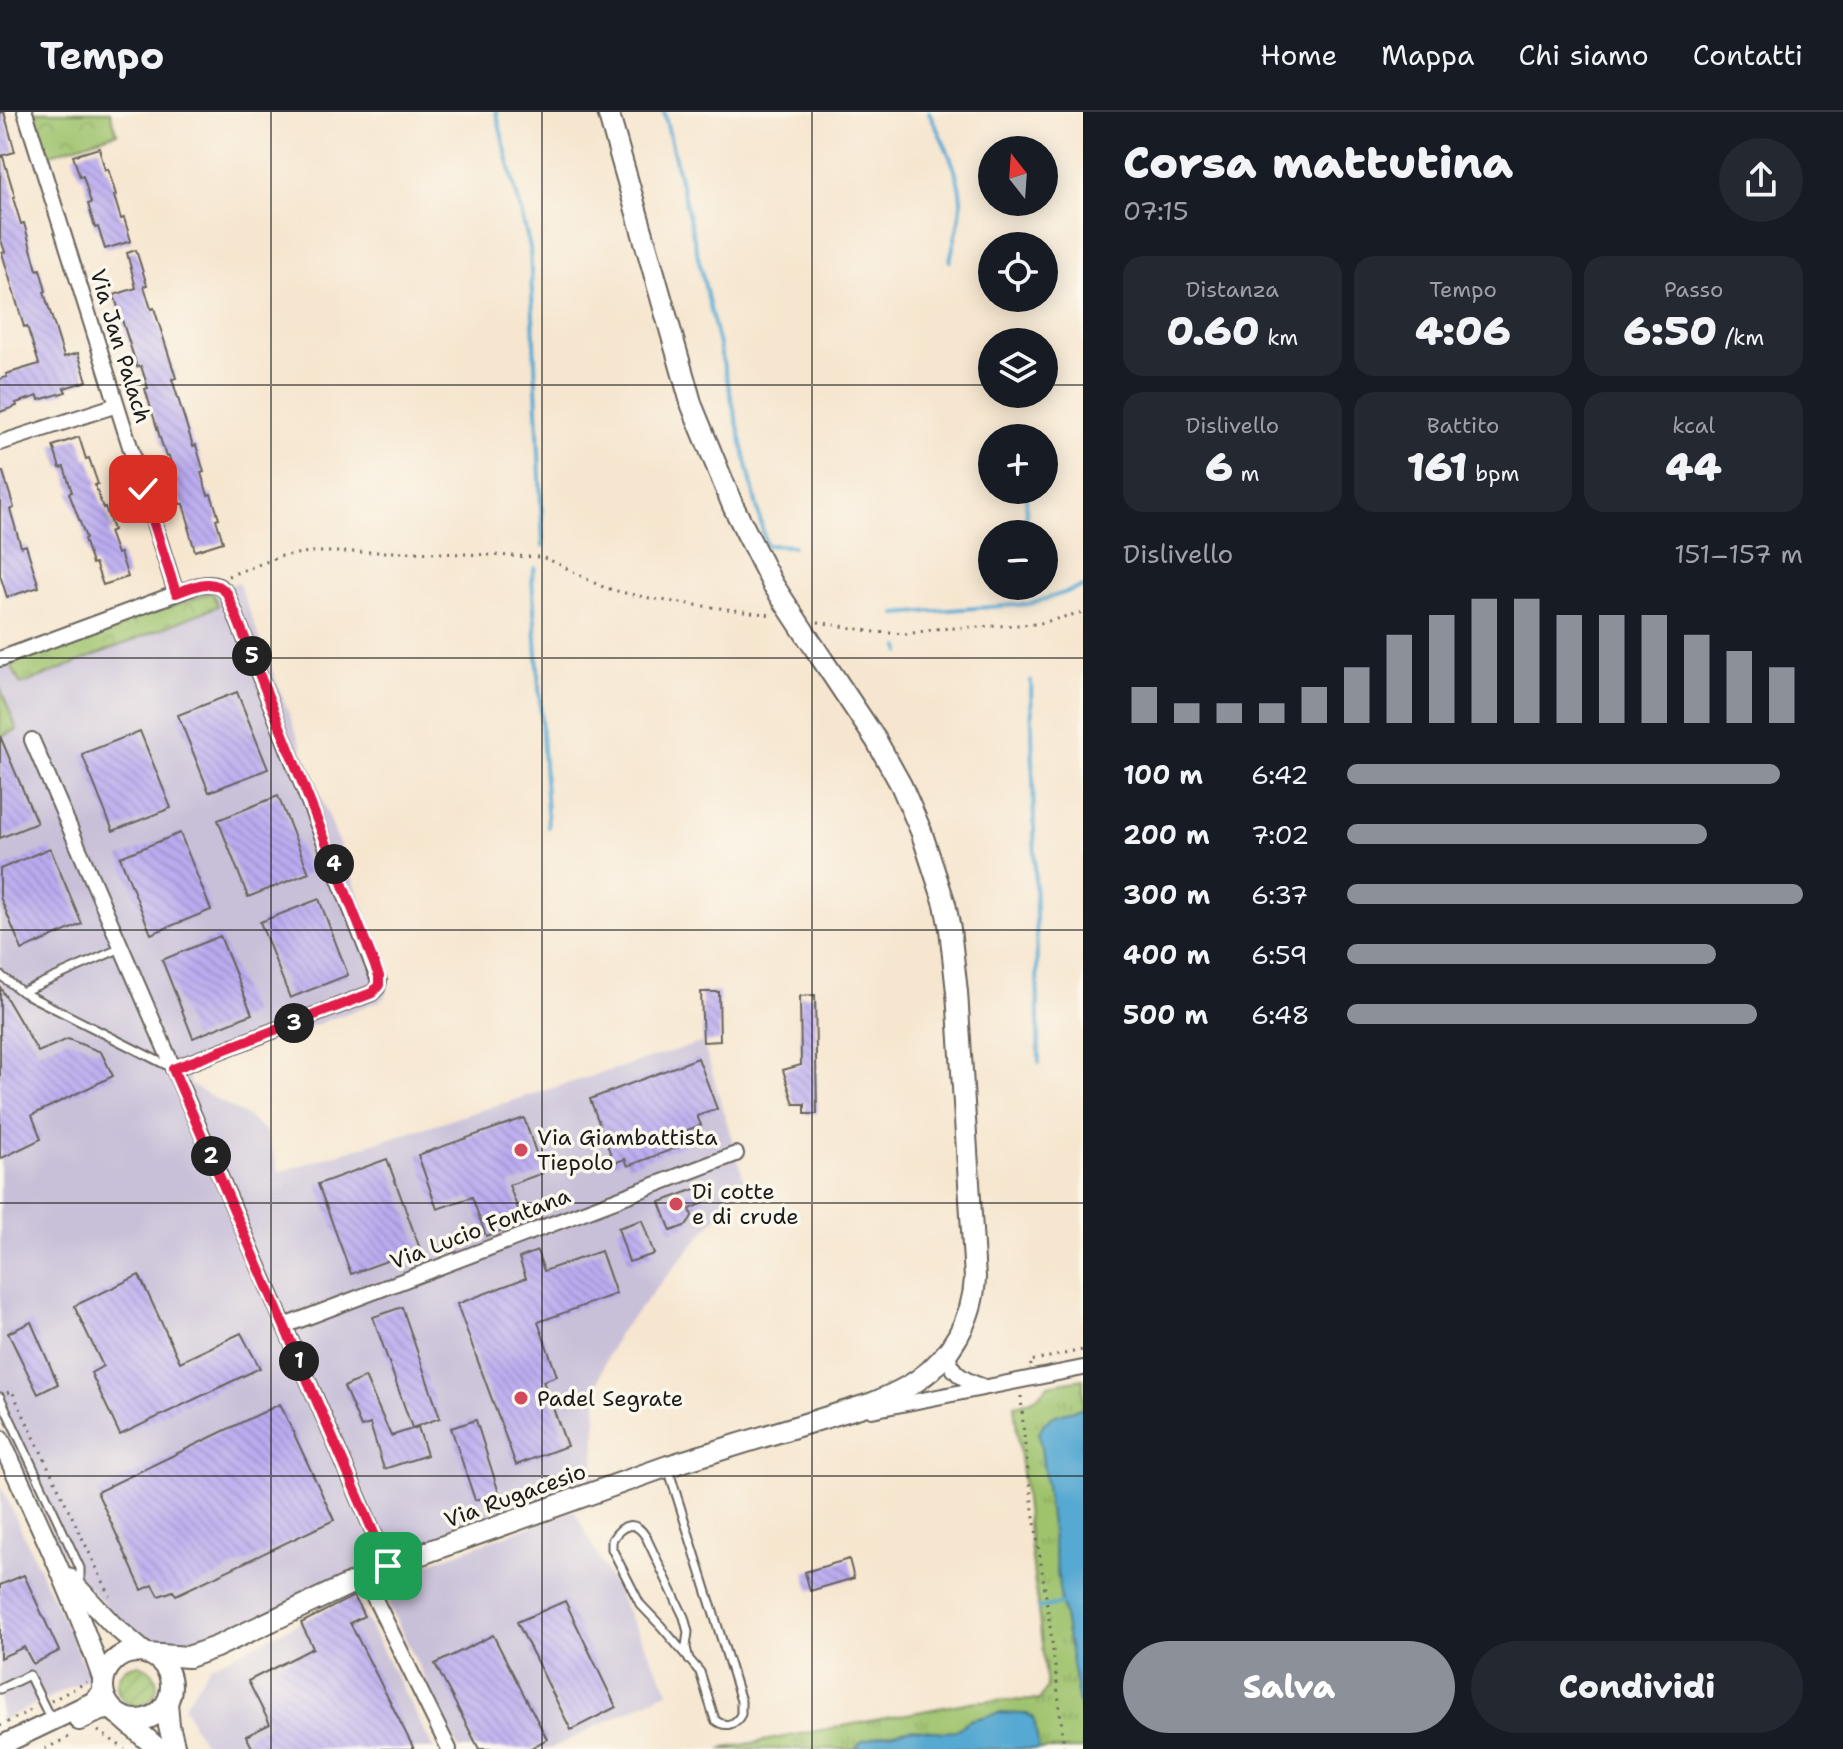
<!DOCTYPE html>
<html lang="it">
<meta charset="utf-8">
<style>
:root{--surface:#171b24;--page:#242831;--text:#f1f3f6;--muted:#9ea1a6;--line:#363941;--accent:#8c9099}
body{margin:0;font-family:"Shantell Sans",sans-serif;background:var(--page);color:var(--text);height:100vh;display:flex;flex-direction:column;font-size:30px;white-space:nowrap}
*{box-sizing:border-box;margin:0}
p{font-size:26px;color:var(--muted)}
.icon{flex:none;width:44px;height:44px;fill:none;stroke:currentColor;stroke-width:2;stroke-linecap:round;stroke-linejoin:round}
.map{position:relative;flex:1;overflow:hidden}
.drawer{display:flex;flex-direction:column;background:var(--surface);width:760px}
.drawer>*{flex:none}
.needle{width:52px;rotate:343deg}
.controls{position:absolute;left:978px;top:24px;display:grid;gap:16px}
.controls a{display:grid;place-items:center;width:80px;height:80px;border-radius:50%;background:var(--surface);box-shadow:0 4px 20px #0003;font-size:40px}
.pin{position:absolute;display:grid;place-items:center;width:68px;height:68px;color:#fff;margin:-34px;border-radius:16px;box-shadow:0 4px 12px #0006}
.km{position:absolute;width:40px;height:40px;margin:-20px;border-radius:50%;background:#222;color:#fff;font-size:22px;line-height:40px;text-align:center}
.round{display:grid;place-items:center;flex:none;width:84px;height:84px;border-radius:42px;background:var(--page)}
.head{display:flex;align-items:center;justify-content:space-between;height:136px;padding:0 40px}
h1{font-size:44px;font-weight:800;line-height:60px}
.figures{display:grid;grid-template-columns:repeat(3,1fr);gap:12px;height:136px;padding:8px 40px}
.figures div{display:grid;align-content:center;border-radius:20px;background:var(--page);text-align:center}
.figures b{font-size:40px;font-weight:800}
.figures small{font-size:22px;font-weight:400}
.figures p{font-size:22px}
.chart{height:224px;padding:16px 40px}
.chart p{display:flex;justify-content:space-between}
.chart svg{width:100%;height:144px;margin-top:8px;stroke:var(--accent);stroke-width:6}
.cta{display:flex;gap:16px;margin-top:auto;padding:16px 40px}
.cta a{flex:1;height:92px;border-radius:48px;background:var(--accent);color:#fff;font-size:32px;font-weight:800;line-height:92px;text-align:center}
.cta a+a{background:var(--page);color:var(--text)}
ul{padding:0 40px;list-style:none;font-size:26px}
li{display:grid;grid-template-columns:128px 96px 1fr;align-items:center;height:60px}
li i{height:20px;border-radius:10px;background:var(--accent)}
header{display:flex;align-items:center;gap:48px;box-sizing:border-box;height:112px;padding:0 40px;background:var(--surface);border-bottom:2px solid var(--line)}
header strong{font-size:38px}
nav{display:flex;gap:44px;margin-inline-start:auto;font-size:28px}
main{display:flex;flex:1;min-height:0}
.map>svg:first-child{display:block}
.industrial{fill:#c8bfd8}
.grass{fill:url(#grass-tufts);stroke:#5e7044;stroke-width:2}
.park{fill:url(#park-crowns);stroke:#5e7044;stroke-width:2}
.garden{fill:url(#garden-furrows);stroke:#5e7044;stroke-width:2}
.water{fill:#56a9d2;stroke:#396277;stroke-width:2}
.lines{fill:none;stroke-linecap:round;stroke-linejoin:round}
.stream{stroke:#56a9d2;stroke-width:4}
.building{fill:url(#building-back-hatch)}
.service-casing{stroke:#68635b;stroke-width:11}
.minor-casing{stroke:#68635b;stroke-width:18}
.tertiary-casing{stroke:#68635b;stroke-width:22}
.secondary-casing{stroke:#68635b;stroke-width:24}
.path{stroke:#68635b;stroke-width:3;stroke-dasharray:2 6;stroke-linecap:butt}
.service{stroke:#fff;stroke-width:7}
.minor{stroke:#fff;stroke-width:14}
.tertiary{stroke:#fff;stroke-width:18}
.secondary{stroke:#fff;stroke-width:20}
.secondary-bridge-casing{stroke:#68635b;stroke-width:24;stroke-linecap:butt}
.secondary-bridge{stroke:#fff;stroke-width:20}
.route-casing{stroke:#fff;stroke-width:16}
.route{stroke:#e11d48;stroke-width:10}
.grid{fill:none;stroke:#1c1c1c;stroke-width:2;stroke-opacity:0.55}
.poi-dot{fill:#d1495b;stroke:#fbf7ec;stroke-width:3}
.labels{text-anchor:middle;stroke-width:7;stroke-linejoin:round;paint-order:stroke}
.street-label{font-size:22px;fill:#1c1c1c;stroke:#fbf7ec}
.poi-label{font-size:22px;fill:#1c1c1c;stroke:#fbf7ec;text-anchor:start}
</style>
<header>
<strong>Tempo</strong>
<nav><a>Home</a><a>Mappa</a><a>Chi siamo</a><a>Contatti</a></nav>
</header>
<main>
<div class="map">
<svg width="1083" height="1637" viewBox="0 0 1083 1637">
<defs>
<pattern id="grass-tufts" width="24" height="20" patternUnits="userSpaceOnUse" patternTransform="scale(2)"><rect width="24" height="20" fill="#9fc36d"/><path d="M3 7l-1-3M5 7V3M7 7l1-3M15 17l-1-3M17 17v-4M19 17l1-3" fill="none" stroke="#88a75e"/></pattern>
<pattern id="park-crowns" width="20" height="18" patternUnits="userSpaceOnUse" patternTransform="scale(2)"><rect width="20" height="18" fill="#9fc36d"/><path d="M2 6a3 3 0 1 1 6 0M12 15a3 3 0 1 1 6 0" fill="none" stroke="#88a75e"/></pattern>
<pattern id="garden-furrows" width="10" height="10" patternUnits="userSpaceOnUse" patternTransform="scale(2)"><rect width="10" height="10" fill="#9fc36d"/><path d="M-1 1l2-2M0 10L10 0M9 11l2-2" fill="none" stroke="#88a75e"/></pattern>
<pattern id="building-back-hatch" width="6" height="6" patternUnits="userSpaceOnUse" patternTransform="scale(2)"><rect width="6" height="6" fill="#baaaef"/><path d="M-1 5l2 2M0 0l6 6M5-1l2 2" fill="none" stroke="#9f92cc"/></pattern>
</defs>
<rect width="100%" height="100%" fill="#fbf7ec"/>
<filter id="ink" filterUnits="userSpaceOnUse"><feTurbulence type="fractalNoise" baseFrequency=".0125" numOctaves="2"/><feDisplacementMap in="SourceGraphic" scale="16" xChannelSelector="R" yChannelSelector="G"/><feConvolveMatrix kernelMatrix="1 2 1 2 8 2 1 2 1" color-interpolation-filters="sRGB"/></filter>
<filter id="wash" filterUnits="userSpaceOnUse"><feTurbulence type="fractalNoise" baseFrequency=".006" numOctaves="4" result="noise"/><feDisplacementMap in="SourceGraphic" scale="32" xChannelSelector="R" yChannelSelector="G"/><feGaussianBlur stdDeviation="1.8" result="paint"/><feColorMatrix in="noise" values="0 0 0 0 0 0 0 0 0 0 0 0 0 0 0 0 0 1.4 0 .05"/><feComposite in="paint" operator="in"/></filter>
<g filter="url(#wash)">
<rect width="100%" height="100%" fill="#f6e6cf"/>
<path class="industrial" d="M238 470 384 848 389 873 386 884 379 889 187 961 191 973 248 1005 266 1020 279 1060 703 930 745 1071 618 1222 604 1252 598 1273 593 1373 217 1528 186 1536 154 1534 140 1528 82 1470 60 1438 0 1308V552L206 475 215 478Z
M0 1372 90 1566 0 1609Z
M574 1398 669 1579 550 1637H459L389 1493 390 1474 400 1462Z
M354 1484 434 1637H208L195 1617 184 1594 210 1554Z"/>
<path class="grass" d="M1083 1267V1637H720L976 1589 1039 1588 1047 1576 1014 1293C1028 1290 1039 1287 1048 1273Z"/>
<path class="park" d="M34 0H110L117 21 48 43Z
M212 480 218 494 21 573 10 552Z
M0 575 17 618 0 625Z"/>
<path class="garden" d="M117 1573a20 20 0 1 1 40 0a20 20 0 1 1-40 0Z"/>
<path class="water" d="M1083 1296V1615L1060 1482 1039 1321C1045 1302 1065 1300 1083 1296Z
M999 1601 1027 1602 1034 1606 1039 1637H855L862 1629 875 1625 912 1617 946 1620 955 1619 970 1608Z"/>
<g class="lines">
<path class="stream" d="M496 0 530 136 543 434
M664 0 766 433 793 434
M929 0C942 28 959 56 961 88 962 106 953 131 950 149
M1026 378 1027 422
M535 456 532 465 548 715
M896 502 1029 492 1083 475
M900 535 901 540
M1031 569 1039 951
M1038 1496 1062 1492"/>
</g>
<g id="blocks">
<path class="building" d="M0 0H4L15 40 0 44Z
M99 36 105 58 108 57 116 83 114 84 121 107 124 106 131 129 105 137 98 115 95 116 88 92 91 91 83 64 80 65 73 44Z
M0 45H3L15 85 13 86 21 112 24 111 37 158 40 157 46 179 44 180 64 245 78 241 87 269 64 276 66 280 39 288 38 284 16 291 17 294 0 300V267L7 265 6 262 39 252 27 214 24 215 2 141 5 140 0 125Z
M136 138 147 173 144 174 151 197 154 196 176 266 172 267 193 334 196 333 204 360 201 361 208 383 211 382 219 406 216 407 223 430 195 439 188 415H190L183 392H180L173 368 176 367 169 344 166 345 145 277 148 276 141 254 137 255 114 183 136 176 127 141Z
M79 325 86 347 89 346 98 372 95 373 103 396 105 395 113 418 109 420 117 442 120 441 128 465 103 473 95 451 92 452 84 427 86 426 69 381 72 380 64 355 60 356 53 334Z
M0 360H3L14 396 10 397 21 435 26 433 39 475 7 485 0 463Z
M237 580 268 657 209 680 178 603Z
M140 619 171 696 113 719 82 642Z
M0 624 37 711 0 726Z
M278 684 309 761 248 785 218 708Z
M180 721 211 798 151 822 120 745Z
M50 736 82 812 22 838 0 785V757Z
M319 787 348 863 290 886 260 810Z
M220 824 252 902 193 926 162 848Z
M0 875 38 940 68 927 101 940 113 964 32 1003 41 1027 0 1047Z
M701 880H719L720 929 703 930Z
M815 883 817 1002H805V992H794L783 958 801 953 800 884Z
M698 946 717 997 697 1004 701 1013 687 1018 692 1030 628 1054 625 1047 614 1051 590 987Z
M524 1006 543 1061 509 1073 523 1111 486 1124 472 1085 437 1097 418 1043Z
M387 1047 420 1137 351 1162 318 1072Z
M698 1076 704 1091 690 1097 692 1104 687 1113 671 1119 660 1090Z
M642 1108 654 1142 629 1150 618 1116Z
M537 1139 544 1159 601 1139 616 1182 538 1210 557 1264 543 1269 567 1334 516 1353 457 1192 526 1166 519 1146Z
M139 1163 180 1250 241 1221 260 1256 120 1323 91 1261 103 1254 74 1194Z
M402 1195 440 1306 412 1316 373 1205Z
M31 1210 58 1272 38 1282 8 1221Z
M365 1265 391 1324 418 1315 427 1343 384 1357 370 1312 361 1315 344 1275Z
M280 1292 334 1408 176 1483 173 1479 159 1484 153 1473 142 1478 97 1380Z
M476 1308 499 1381 475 1388 451 1316Z
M849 1447 854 1466 810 1479 805 1460Z
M24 1463 59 1539 33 1552 24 1535 0 1546V1473Z
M354 1484 364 1504 350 1511 414 1637H253L246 1624 270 1612 248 1569 313 1536 301 1511Z
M565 1489 616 1595 571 1618 517 1510Z
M493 1523 547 1627 529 1637H479L435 1552Z"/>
</g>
</g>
<g filter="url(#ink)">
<use href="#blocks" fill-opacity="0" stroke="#68635b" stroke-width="2"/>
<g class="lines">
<defs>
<path id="service" d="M0 863 22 880 170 955
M22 880 121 836
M0 1285 80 1456V1472
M668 1356 741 1589V1602C736 1613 725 1616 715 1608L700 1560 661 1514 640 1492 612 1437V1428C622 1412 635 1407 646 1425L684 1505 688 1520 686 1535 689 1548
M0 1577 29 1563 51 1608"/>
<path id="minor" d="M25 0 176 481
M0 331 117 293
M0 547 199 473C210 471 219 471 227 481L379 869 377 876 372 881 173 957
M32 628 388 1454
M284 1214 736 1042
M949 1238C947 1260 964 1268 982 1274
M872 1298 1083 1256
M364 1465 449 1637"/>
<path id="tertiary" d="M0 1327C37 1407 75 1486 103 1569
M68 1465 112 1512 147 1542
M79 1609 98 1600 112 1597
M0 1634 92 1590 103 1579"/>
<path id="secondary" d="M608 0 692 294 733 394 772 471
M103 1574a34 34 0 1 1 68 0a34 34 0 1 1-68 0Z
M147 1542 188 1545 216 1535 388 1454 668 1354 873 1291C889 1284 904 1278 918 1268 951 1245 973 1207 975 1166L957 880 950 817 945 792 921 719 901 673 876 628 822 547
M167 1591 169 1614 175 1637
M122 1605 158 1637"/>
</defs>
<use href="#service" class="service-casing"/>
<use href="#minor" class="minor-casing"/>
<use href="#tertiary" class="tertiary-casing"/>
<use href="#secondary" class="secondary-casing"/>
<path class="path" d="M228 464 282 444 310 440H414L540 445C566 452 587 471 613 478 662 491 720 495 771 503
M818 510 875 520 907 522 936 517 1037 512 1083 500
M1031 1254 1030 1249 1083 1238
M7 1281 12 1279 110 1484
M1021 1284C1025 1351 1036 1418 1046 1485 1053 1535 1059 1586 1064 1637
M51 1589 87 1570
M0 1614 33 1597
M98 1619 125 1637
M45 1637 73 1623"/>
<use href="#service" class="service"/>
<use href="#minor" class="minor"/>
<use href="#tertiary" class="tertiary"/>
<use href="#secondary" class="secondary"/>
<defs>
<path id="secondary-bridge" d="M772 471 822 547"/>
</defs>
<use href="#secondary-bridge" class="secondary-bridge-casing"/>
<use href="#secondary-bridge" class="secondary-bridge"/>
</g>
</g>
<g class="lines" filter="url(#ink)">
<defs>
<path id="route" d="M143 377 176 481C193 475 212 464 227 481L379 864V873L372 881 173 957 388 1454"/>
</defs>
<use href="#route" class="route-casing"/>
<use href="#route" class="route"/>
</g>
<path class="grid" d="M271 0V1637M542 0V1637M812 0V1637M0 273H992M1044 273H1083M0 546H1083M0 818H1083M0 1091H1083M0 1364H1083"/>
<g class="poi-dot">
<circle cx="521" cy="1038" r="8"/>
<circle cx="676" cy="1092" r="8"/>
<circle cx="521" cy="1286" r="8"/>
</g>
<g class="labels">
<g class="street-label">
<text transform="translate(121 234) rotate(73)" y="8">Via Jan Palach</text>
<text transform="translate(480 1116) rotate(-21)" y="8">Via Lucio Fontana</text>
<text transform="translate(515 1383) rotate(-20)" y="8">Via Rugacesio</text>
</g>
<g class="poi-label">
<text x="537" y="1033">Via Giambattista<tspan x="537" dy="25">Tiepolo</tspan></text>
<text x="692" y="1087">Di cotte<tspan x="692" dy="25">e di crude</tspan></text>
<text x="537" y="1294">Padel Segrate</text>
</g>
</g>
</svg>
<div class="controls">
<a><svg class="needle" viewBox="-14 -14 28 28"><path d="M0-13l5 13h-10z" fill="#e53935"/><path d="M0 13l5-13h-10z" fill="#9ea1a6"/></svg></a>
<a><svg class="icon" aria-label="locate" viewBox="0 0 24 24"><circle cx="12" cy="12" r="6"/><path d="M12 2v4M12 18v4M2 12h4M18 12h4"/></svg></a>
<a><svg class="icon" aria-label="layers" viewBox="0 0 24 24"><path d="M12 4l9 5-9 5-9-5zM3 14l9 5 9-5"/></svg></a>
<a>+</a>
<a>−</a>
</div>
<div class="pin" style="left:388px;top:1454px;background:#1e9e55"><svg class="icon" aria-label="arrive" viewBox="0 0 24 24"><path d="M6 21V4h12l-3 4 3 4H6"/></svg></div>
<div class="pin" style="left:143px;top:377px;background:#d93025"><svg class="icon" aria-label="check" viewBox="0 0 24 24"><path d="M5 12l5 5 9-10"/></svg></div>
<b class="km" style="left:299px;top:1249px">1</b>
<b class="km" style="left:211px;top:1044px">2</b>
<b class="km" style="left:294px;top:911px">3</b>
<b class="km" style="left:334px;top:752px">4</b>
<b class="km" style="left:252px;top:544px">5</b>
</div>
<section class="drawer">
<div class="head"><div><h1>Corsa mattutina</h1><p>07:15</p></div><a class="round"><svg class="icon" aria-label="share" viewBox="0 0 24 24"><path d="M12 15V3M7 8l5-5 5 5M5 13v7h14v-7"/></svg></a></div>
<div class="figures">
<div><p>Distanza</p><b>0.60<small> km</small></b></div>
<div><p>Tempo</p><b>4:06</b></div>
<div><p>Passo</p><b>6:50<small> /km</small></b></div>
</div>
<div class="figures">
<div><p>Dislivello</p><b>6<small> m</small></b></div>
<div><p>Battito</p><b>161<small> bpm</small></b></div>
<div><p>kcal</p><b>44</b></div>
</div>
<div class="chart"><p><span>Dislivello</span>151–157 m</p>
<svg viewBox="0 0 160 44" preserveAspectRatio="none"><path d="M5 44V33M15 44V38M25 44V38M35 44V38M45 44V33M55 44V27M65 44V17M75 44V11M85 44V6M95 44V6M105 44V11M115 44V11M125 44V11M135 44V17M145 44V22M155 44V27"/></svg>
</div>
<ul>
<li><b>100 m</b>6:42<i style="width:95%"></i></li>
<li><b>200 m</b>7:02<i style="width:79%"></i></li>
<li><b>300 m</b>6:37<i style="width:100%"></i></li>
<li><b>400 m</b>6:59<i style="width:81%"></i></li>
<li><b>500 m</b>6:48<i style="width:90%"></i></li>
</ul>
<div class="cta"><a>Salva</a><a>Condividi</a></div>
</section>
</main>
